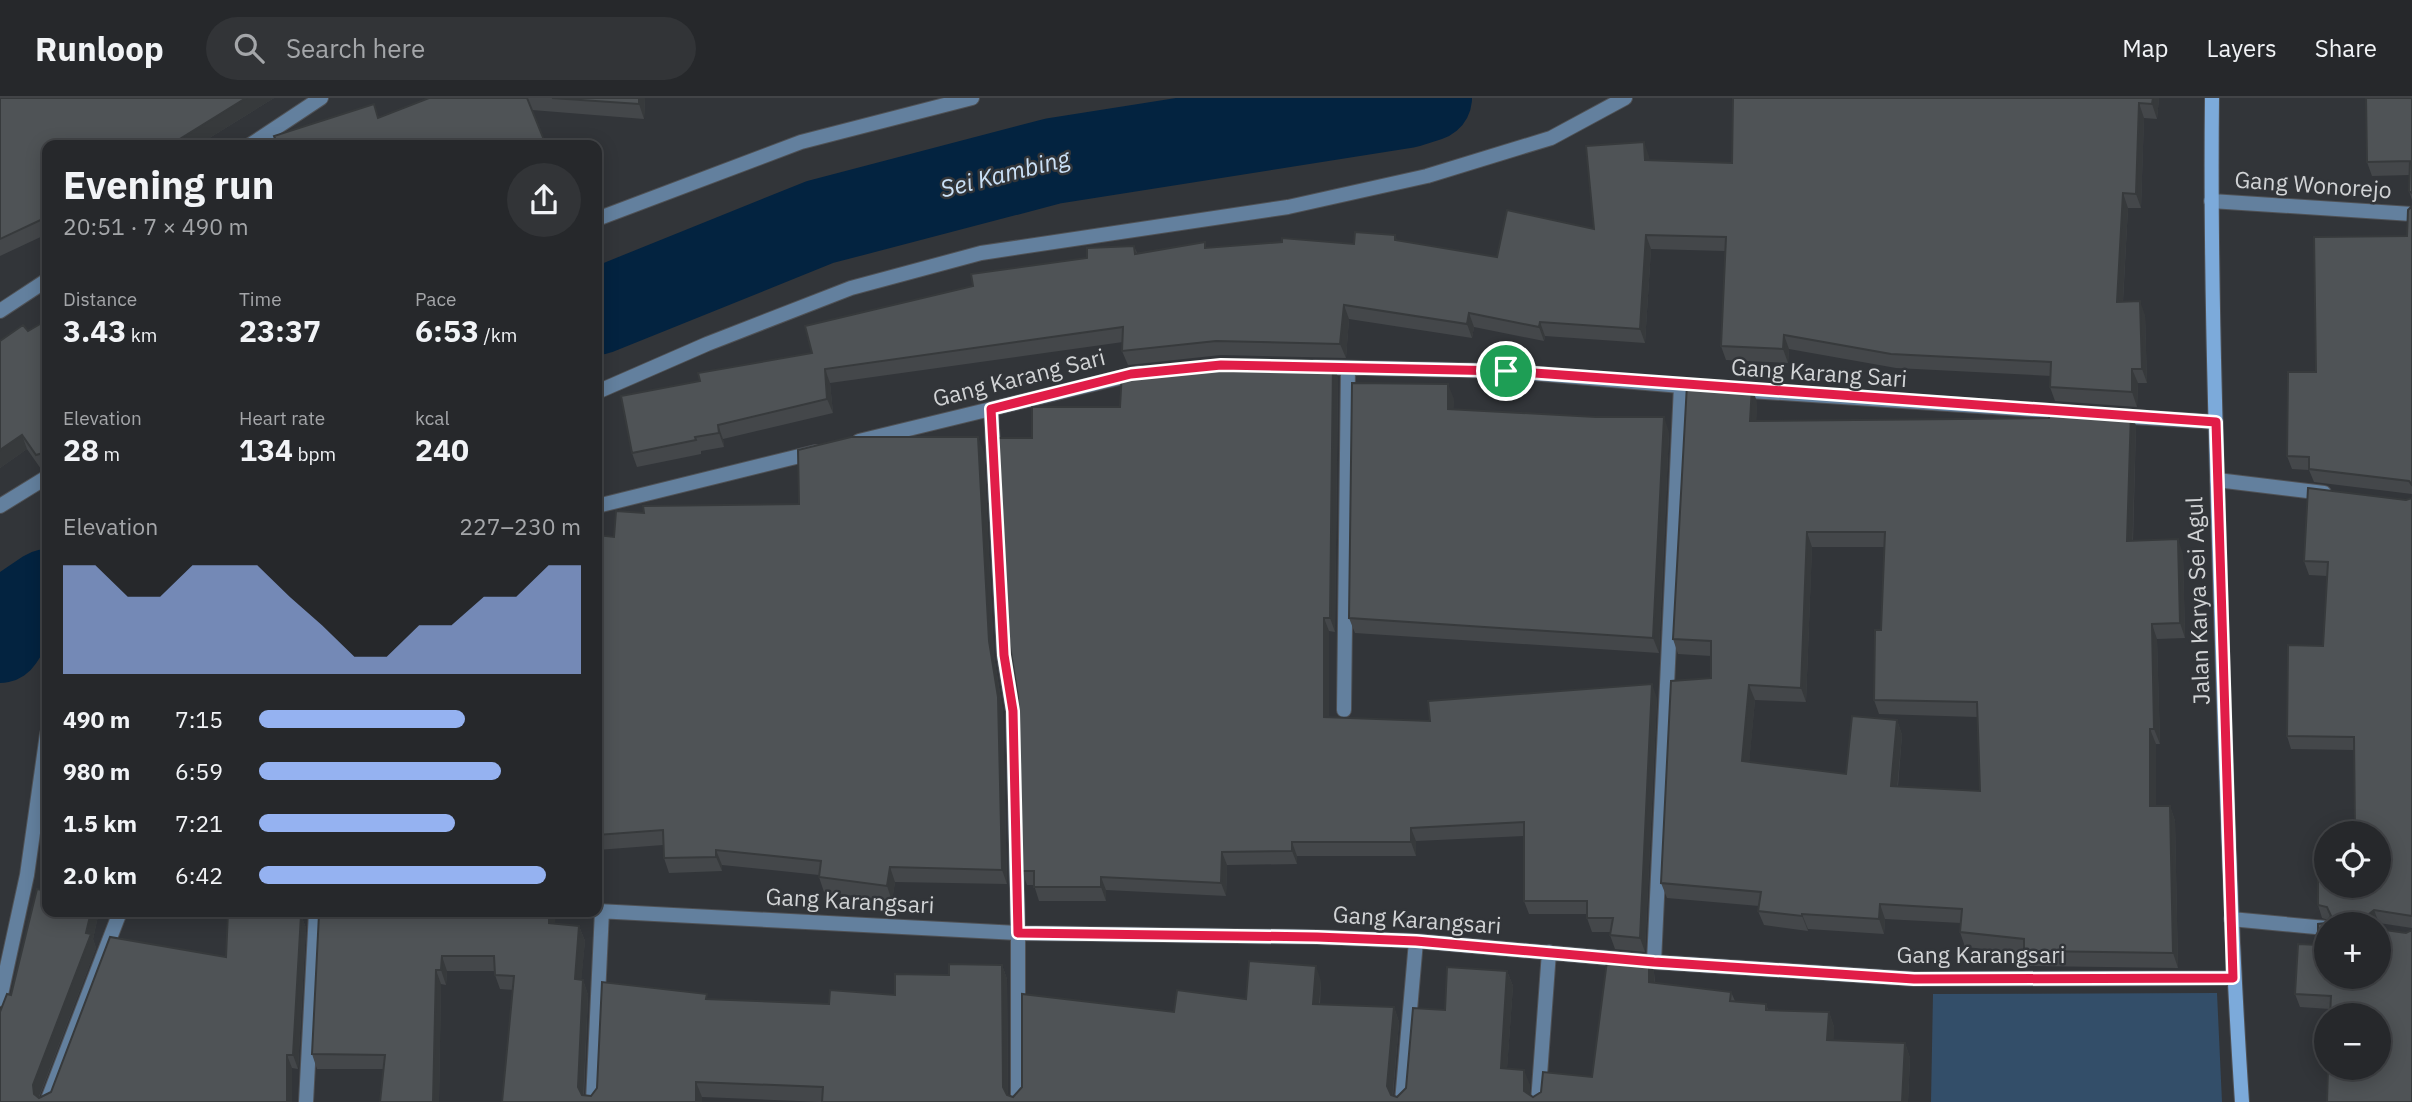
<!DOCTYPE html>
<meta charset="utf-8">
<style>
:root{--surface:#26282b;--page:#323437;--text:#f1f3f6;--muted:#a4a6a9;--line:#424447;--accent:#95b2f1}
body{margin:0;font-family:"IBM Plex Sans",sans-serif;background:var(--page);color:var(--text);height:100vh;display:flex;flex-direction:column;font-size:26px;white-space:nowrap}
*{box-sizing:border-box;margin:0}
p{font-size:23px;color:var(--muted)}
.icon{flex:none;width:38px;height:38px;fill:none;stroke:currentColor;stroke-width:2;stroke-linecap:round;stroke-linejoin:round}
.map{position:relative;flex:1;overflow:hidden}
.panel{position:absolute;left:42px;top:42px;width:560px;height:777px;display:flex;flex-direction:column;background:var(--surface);border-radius:14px;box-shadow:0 4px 18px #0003,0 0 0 2px var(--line)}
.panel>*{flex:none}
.controls{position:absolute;left:2314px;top:723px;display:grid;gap:14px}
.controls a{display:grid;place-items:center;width:77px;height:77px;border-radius:50%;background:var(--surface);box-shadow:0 4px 18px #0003,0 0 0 2px var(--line);font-size:35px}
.pin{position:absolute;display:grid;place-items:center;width:60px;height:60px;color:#fff;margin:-30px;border:4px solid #fff;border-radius:50%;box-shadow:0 2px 7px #0007}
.round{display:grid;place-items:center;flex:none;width:74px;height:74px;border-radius:37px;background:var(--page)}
.headline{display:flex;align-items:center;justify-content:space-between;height:119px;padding:0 21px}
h1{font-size:38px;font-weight:800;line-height:52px}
.metrics{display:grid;grid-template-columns:repeat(3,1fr);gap:10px;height:119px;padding:7px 21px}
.metrics div{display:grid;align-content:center}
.metrics b{font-size:30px;font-weight:800}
.metrics small{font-size:19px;font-weight:400}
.metrics p{font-size:19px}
.chart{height:196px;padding:14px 21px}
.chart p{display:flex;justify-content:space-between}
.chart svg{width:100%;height:126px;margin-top:7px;fill:var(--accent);opacity:.7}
ul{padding:0 21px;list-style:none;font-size:23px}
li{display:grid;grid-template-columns:112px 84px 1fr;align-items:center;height:52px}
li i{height:18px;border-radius:9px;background:var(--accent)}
header{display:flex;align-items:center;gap:42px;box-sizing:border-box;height:98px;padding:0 35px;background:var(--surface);border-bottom:2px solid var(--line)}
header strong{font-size:33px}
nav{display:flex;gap:38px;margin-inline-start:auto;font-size:24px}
.search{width:490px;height:63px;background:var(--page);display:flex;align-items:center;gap:18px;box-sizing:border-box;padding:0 24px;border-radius:38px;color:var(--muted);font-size:26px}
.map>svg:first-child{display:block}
.green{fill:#334e69}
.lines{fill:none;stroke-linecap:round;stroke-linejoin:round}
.river{stroke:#032340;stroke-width:86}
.street-casing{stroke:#4f5155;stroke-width:16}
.secondary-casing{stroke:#4f5155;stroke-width:16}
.street{stroke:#63809e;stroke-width:14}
.secondary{stroke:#7caada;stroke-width:14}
.wall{fill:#44474a;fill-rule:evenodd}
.shaded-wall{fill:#373a3c}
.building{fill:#4f5356;stroke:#373a3c;stroke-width:2;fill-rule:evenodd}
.route-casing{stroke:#fff;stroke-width:14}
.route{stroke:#e11d48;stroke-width:9}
.labels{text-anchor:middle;stroke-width:5;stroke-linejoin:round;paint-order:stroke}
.street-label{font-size:23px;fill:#d1d3d5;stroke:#323539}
.water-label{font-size:24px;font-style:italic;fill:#cae0f6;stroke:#323539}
</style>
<header>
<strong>Runloop</strong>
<div class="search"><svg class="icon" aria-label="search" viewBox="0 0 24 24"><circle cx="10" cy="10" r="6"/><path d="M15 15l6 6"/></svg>Search here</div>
<nav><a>Map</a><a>Layers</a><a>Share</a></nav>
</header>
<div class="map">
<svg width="2412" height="1004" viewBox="0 0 2412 1004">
<rect width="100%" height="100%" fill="#323539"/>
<path class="green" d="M2217 895 2222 1004H1931L1933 896Z"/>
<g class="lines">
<path class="river" d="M597 214 820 124 1053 63 1407 7 1429 0
M0 542 19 513 47 494"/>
<defs>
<path id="street" d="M250 47 321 0
M2211 103 2412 116
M597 121 801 44 972 0
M0 213 47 182
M1316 269 1506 273 1704 290
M1735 292 2068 314
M597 294 707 246 851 190 981 155 1288 109 1427 78 1551 40 1625 0
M991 311 1004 557 1013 613 1018 835V1004
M2116 318 2216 324
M859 343 1139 275
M2217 382 2324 395
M0 408 47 379
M597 408 816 354
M1344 612 1348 270
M597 813 1018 835 1317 839 1416 843 1654 864 1914 881 2233 880
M2231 821 2326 830
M1654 864 1681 288
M0 901 27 777 47 636
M47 1004 120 814
M306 1004 316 814
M593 1004 602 813
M1402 1004 1416 843
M1538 1004 1549 854"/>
<path id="secondary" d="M2212 0C2210 171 2216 342 2221 513 2226 677 2231 840 2242 1004"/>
</defs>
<use href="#street" class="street-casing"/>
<use href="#secondary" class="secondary-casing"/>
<use href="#street" class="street"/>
<use href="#secondary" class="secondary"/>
</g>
<path class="wall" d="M0 0H274L198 47H47V136L0 158Z
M429 0H645L644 21 532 12 546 47H278L274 38 379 20Z
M2159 0 2157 21 2144 20 2141 110H2128L2123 204 2145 217 2147 285H2138L2137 309 2055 303 2050 289 2051 278 1896 270 1789 251 1788 265 1726 262 1721 248 1725 153 1651 151 1645 245 1545 238 1544 243 1474 229 1472 240 1349 221 1346 260 1221 257 1128 267 1122 253 1123 244 830 285 833 315 723 341 724 349 701 353V356L637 369 632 355 700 283 812 255 973 188 1134 148 1137 155 1205 144 1206 150 1354 146 1395 137 1397 143 1497 159 1594 131 1649 58V62L1732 65Z
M2412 0V102L2409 93 2410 77 2372 78 2367 64Z
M2412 108V396L2314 384 2309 372 2292 371 2287 358 2316 274 2407 138Z
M47 222V370L41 371 27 351 0 370V243L28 233Z
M1338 279 1335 534 1329 533V619L1430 623 1657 600 1645 854 1615 851 1610 837 1611 834H1592L1587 820V816H1529L1524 803V738L1416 743V758H1297V766L1227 767 1226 798 1106 792V803H1039L1034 787H1027L1022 773 1032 340 1120 309Z
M1454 301 1453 311 1669 334 1659 555 1355 535 1349 520Z
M1757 304 1756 323 2049 320 2131 313 2136 328 2133 443 2183 456 2185 540 2157 541 2160 646H2156V708H2170L2175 723 2178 870 2029 868 2025 855 1965 849 1960 834 1961 825 1885 821 1884 836 1808 831V833L1764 827 1758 813 1759 808 1667 800 1661 785 1711 580V558L1678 556 1673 541ZM1812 449H1884L1881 532 1874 602 1879 616 1977 619 1980 693 1898 688 1902 637 1897 622 1846 676 1749 664 1755 602 1806 604Z
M984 354 994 558 1003 614 1007 786 895 784 892 803 824 794 819 779V777L722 767V773L669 775 664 760 663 747 597 752V437L614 439 644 415 799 406Z
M2412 400V830L2379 825 2326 826 2378 878 2330 911 2300 909 2295 896 2318 847 2326 825 2328 822 2322 820 2318 807 2378 788 2354 652 2291 651 2287 638 2323 548 2327 478 2309 477 2304 463 2406 402Z
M228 814H293L294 817H301L306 830 298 971 292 970V1004H0L11 897 98 818 93 841 96 850 39 1000 51 994 226 859Z
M495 817 555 826 579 828 585 843 581 882H583L588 897 584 997 591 998 709 901 829 906 895 897 949 877 1002 867 1007 881 1008 998 1013 999 1174 914 1246 901 1321 883 1320 906 1394 909 1399 924 1393 998 1397 999 1406 990 1445 912 1507 873 1513 888 1507 970 1530 987 1529 997 1533 999 1592 979 1649 859 1654 874 1655 885 1731 894 1735 903 1766 906 1768 912 1829 914 1834 929 1833 943 1905 945 1910 960 1908 1004H822L702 999V1004H502L513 892 500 891 495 877V873H447L446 887 441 886 439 1004H380L384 971H317L312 956Z"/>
<path class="shaded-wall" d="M246 0H274L198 47H170Z
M639 0H645L644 21 639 6Z
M2153 0H2159L2157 21 2152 6Z
M2139 5 2144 20 2141 110 2136 96Z
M1644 44 1649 58 1651 76 1645 62Z
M2123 95 2128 110 2122 218 2117 204Z
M1646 137 1651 151 1645 245 1640 231Z
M2140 203 2145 217 2147 285 2142 271Z
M1344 207 1349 221 1346 260 1340 246Z
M1469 215 1474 229 1472 240 1467 226Z
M1540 224 1545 238 1544 243 1539 229Z
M1784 237 1789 251 1788 265 1783 251Z
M1333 266 1338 279 1335 534 1330 520Z
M825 271 830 285 833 315 827 301Z
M2132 271 2138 285 2137 309 2132 294Z
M1448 286 1454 301 1453 326 1448 311Z
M1752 289 1757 304 1756 338 1750 323Z
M2131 313 2136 328 2132 458 2127 443Z
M1664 319 1669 334 1659 555 1653 540Z
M718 327 723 341 724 349 719 335Z
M22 337 27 351 0 370V352Z
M978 339 984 354 994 558 1003 614 1007 786 1002 772Z
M47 353V367L43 355Z
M1807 434 1812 449 1806 604 1801 590Z
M2178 441 2183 456 2185 540 2180 525Z
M1324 520 1329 533V633L1324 619Z
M2152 526 2157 541 2160 646 2154 631Z
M1652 586 1657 600 1645 854 1640 840Z
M1749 587 1755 602 1748 678 1742 663Z
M1897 622 1902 637 1896 703 1891 688Z
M2150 631 2156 646V723L2150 708Z
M2170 708 2175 723 2178 870 2173 855Z
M1411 730 1416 743V758L1411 744Z
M1292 744 1297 758V766L1292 753Z
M716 752 722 767V773L716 759Z
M1222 754 1227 767 1226 798 1221 785Z
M890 769 895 784 892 803 887 788Z
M1101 779 1106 792V803L1101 789Z
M1880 806 1885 821 1884 836 1879 821Z
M2374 812 2379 825 2366 826 2364 820Z
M91 814H97L98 818 93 841 96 850 38 1001 34 996 33 987 86 835Z
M549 814H556L554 840 549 825Z
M1802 816 1808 831V833L1802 818Z
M301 817 306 830 298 971 293 957Z
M579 828 585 843 580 896 575 881Z
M442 858 447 873 446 887 441 872Z
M1649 859 1654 874 1655 899 1649 884Z
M1002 867 1007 881 1008 1004 1003 989Z
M1316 868 1321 883 1318 921 1313 906Z
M436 872 441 886 439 1004H433Z
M1507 873 1513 888 1506 985 1501 970Z
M583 882 588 897 583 1004 578 989Z
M1394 909 1399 924 1392 1003 1387 988Z
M1829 914 1834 929 1833 957 1827 942Z
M1905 945 1910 960 1908 1004H1902Z
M287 957 292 970V1004H287Z
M1524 972 1530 987 1529 1004 1524 993Z
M696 984 702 999V1004H696Z"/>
<path class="building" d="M0 0H246L170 47H47V119L0 141Z
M429 0H527L546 47H278L274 38 374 6 378 20Z
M552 0H639V6Z
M1733 0H2153L2152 6 2139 5 2136 96 2123 95 2117 204 2140 203 2142 271H2132V294L2050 289 2051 264 1891 256 1784 237 1783 251 1721 248 1726 139 1646 137 1640 231 1540 224 1539 229 1469 215 1467 226 1344 207 1340 246 1216 243 1122 253 1123 229 825 271 827 301 718 327 719 335 695 339 696 342 632 355 621 298 700 283 698 275 812 255 805 228 973 188 971 176 1087 160V150L1134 148 1135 156 1205 144V150L1282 144V140L1354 146 1355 134 1395 137V142L1497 159 1507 112 1594 131 1586 48 1644 44 1645 62 1732 65Z
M2366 0H2412V95L2409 93 2410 63 2367 64Z
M2412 108V387L2409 383 2309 371V359L2287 358 2288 274H2316L2314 139 2407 138 2408 112Z
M47 222V353L43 355 36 357 22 337 0 352V243L23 227 28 233Z
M1216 263 1333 266 1330 520H1324V619L1430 623 1428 603 1652 586 1640 840 1610 837 1613 820H1587V803H1524V724L1411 730V744H1292V753L1222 754 1221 785 1101 779V789H1034V773H1022L1018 599 1009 542 998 340H1032V309H1120L1122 273Z
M1352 285 1448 286V311L1596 319H1664L1653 540 1349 520Z
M1687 286 1752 289 1750 323 2049 320 2050 307 2131 313 2127 443 2178 441 2180 525 2152 526 2154 631H2150V708H2170L2173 855 2024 853V841L1960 834 1962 811 1880 806 1879 821 1802 816V818L1758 813 1761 794 1661 785 1671 583 1711 580V543L1673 541ZM1807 434H1885L1881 532H1875L1874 602 1977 604 1980 693 1891 688 1897 622 1852 618 1846 676 1742 663 1749 587 1801 590Z
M851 339H978L989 543 998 599 1002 772 890 769 887 788 819 779 821 763 716 752V759L664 760 663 732 597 737V437L614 439 616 413 644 415 643 408 799 406 798 352Z
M2308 390 2406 402 2412 400V818L2374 812 2364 820 2366 826H2326V878H2378V831L2406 835 2412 832V1004H2327L2328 970H2378V917H2330L2331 898 2295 896 2298 846 2318 847V826L2326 825 2331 818 2327 809 2318 807V754H2326V788H2378V735H2355L2354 639 2287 638 2288 547 2323 548 2328 464 2304 463Z
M37 791 47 793V814H91L86 835 91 836 33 987 34 996 39 1000 51 994 110 839 226 859 228 814H290V816L301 817 293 957H287V1004H0V914L7 896 11 897Z
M495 814H549V825L579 828 575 881 583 882 578 989 582 997 591 998 597 990 602 884 707 896 706 901 829 906 830 892 895 897V876L949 877V866L1002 867 1003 989 1007 997 1013 999 1022 989V896L1174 914 1177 892 1246 901 1249 863 1316 868 1313 906 1394 909 1387 988 1391 997 1397 999 1406 990 1413 910 1445 912 1447 869 1507 873 1501 970 1524 972V993L1533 999 1541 994 1543 974 1592 979 1608 855 1649 859V884L1731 894 1730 903 1766 906V912L1829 914 1827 942 1905 945 1902 1004H822L823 989 696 984V1004H502L514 878 495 877 494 858H442L441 872H436L433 1004H380L385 957 312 956 319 816 495 817Z"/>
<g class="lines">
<defs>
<path id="route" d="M1221 267 1506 273 2216 324 2233 880 1914 881 1654 864 1416 843 1317 839 1018 835 1013 613 1004 557 991 311 1131 276Z"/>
</defs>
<use href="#route" class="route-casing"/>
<use href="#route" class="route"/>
</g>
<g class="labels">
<g class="street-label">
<text transform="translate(2313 87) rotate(4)" y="8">Gang Wonorejo</text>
<text transform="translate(1819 275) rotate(4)" y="8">Gang Karang Sari</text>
<text transform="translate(1019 280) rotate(-14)" y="8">Gang Karang Sari</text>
<text transform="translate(2198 503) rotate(-92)" y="8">Jalan Karya Sei Agul</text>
<text transform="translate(850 803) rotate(3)" y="8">Gang Karangsari</text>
<text transform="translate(1417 822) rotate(4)" y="8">Gang Karangsari</text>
<text x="1981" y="865">Gang Karangsari</text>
</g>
<g class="water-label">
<text transform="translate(1005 76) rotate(-14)" y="8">Sei Kambing</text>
</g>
</g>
</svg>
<div class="controls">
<a><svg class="icon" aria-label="locate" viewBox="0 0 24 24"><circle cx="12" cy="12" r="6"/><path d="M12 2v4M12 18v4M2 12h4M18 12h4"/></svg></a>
<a>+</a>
<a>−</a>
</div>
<div class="pin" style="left:1506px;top:273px;background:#1e9e55"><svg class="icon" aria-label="arrive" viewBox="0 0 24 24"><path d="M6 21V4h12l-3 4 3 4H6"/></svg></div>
<section class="panel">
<div class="headline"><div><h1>Evening run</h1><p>20:51 · 7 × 490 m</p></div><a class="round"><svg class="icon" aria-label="share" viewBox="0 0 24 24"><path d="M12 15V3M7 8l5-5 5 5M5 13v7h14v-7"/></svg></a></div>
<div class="metrics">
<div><p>Distance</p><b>3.43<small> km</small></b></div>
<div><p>Time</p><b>23:37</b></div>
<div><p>Pace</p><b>6:53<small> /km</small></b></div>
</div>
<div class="metrics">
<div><p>Elevation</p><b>28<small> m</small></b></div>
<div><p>Heart rate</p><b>134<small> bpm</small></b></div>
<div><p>kcal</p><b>240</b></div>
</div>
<div class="chart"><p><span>Elevation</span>227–230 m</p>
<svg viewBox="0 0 160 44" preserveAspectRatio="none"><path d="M0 44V6L10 6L20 17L30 17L40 6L50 6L60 6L70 17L80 27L90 38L100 38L110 27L120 27L130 17L140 17L150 6L160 6V44z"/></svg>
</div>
<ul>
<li><b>490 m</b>7:15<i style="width:64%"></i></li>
<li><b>980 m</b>6:59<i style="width:75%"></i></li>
<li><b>1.5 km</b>7:21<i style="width:61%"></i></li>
<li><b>2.0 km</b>6:42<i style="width:89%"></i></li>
</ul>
</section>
</div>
